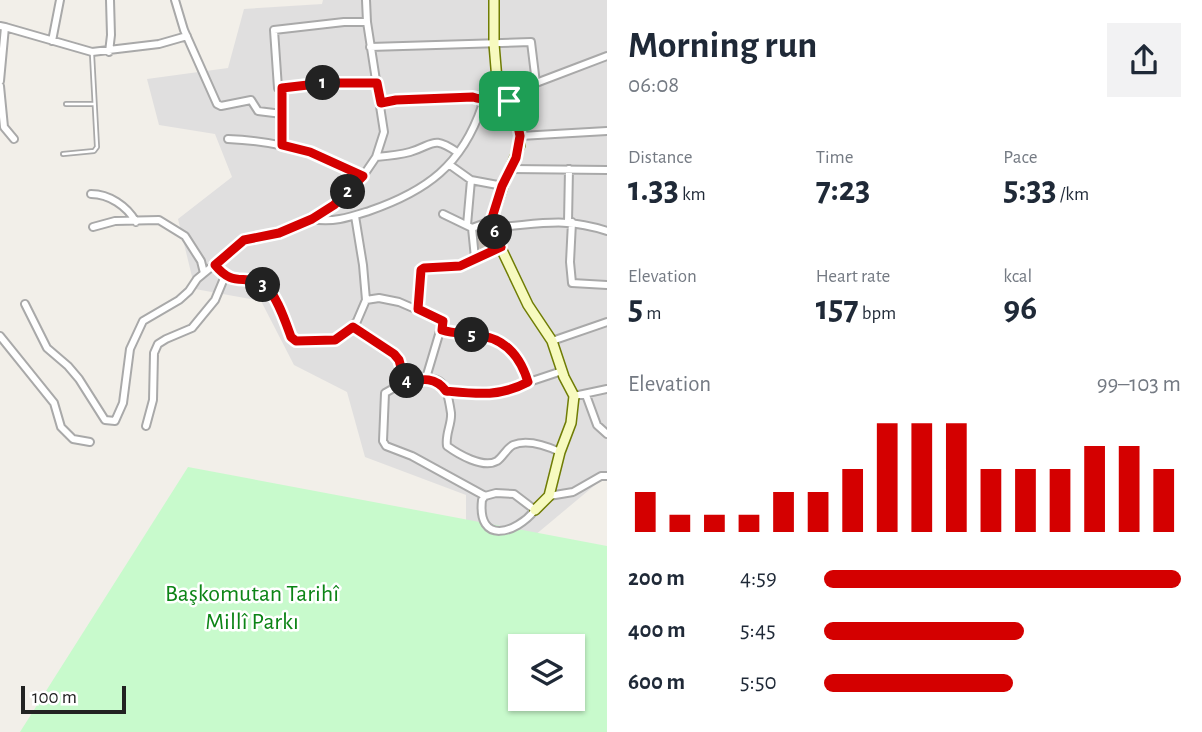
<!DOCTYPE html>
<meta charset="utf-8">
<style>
:root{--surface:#fff;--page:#f2f2f3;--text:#1f2937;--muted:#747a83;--accent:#d40000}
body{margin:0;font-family:"Alegreya Sans",sans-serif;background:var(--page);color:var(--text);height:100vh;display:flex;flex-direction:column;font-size:26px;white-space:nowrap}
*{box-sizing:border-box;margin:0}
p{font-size:23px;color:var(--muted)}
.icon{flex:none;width:38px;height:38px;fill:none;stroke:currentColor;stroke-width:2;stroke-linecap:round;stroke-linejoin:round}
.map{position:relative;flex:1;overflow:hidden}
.drawer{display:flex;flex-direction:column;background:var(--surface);width:595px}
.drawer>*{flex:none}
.controls{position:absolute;left:508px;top:634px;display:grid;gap:14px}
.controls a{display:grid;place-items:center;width:77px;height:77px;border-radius:0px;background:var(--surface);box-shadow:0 2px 5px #0004;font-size:35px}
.scale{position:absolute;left:21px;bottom:18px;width:105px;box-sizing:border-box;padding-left:7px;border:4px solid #222;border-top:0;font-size:19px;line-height:24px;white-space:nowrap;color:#222;-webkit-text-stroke:5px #fff;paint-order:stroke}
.pin{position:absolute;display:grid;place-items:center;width:60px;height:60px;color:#fff;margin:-30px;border-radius:14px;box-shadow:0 4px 10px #0006}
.km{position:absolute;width:35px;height:35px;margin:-18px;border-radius:50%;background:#222;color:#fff;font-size:19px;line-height:35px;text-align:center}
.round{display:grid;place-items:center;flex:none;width:74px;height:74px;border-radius:0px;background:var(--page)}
.head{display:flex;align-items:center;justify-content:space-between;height:119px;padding:0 21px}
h1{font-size:38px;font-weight:700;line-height:52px}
.stats{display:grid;grid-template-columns:repeat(3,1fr);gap:10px;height:119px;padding:7px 21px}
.stats div{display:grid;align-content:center}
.stats b{font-size:35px;font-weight:700}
.stats small{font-size:19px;font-weight:400}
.stats p{font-size:19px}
.chart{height:196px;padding:14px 21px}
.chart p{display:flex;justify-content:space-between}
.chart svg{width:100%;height:126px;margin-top:7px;stroke:var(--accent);stroke-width:6}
ul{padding:0 21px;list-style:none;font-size:23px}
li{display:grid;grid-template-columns:112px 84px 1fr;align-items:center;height:52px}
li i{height:18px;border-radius:9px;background:var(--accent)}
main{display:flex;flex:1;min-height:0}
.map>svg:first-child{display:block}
.residential{fill:#e0dfdf}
.park{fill:#c8facc;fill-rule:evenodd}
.building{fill:#c7bfb8}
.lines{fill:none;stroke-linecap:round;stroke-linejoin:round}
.lane-casing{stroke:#a9a9a9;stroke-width:6}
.street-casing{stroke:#a9a9a9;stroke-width:10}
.secondary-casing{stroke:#707d05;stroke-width:12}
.lane{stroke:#fff;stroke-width:2.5}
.street{stroke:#fff;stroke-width:6}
.secondary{stroke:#f7fabf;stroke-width:9}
.route-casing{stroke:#fff;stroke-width:14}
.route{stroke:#d40000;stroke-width:9}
.labels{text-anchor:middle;stroke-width:5;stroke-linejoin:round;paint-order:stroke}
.park-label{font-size:24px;fill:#0c8416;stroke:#fff}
</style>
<main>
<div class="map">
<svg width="607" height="732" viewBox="0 0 607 732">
<rect width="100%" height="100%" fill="#f2efe9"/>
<path class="residential" d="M323 0H607V475L516 551 466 546V495L365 457 347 392 294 365 261 301 195 289 178 219 232 177 215 134 159 125 147 79 228 68 244 9 322 4Z"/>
<path class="park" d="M188 467 607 546V732H20ZM520 646H572V698H520Z"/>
<path class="building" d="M488 229 495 245 481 252 474 235Z"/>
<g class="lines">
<defs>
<path id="lane" d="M66 104H94
M63 154 94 151 97 147 92 54"/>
<path id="street" d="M175 0 184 30 217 104 221 106 251 100 258 111 282 114
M0 26 5 27 0 81
M5 27 92 52 159 44 187 36
M52 41 60 0
M370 47 531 42 536 83 607 56
M109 52 111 35 110 0
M0 86 4 127 14 139
M282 88 325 83H377
M509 101 536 83
M381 103 396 100 473 97C483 101 490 98 498 92
M520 136 607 131
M228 139C275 141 321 152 363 176
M282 145V88H278L274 30 344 22H367
M376 157C388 156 399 155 410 152 434 145 432 135 457 152
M450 165 471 180 503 186
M511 169 607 170
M91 194C109 194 127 206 136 222
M443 214 472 228
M312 219C333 223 350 217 369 211 427 191 462 165 482 106L479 100
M568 222 569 169
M572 222 570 262 572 283 607 285
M467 225 471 180
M493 226 498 227C541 224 565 217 607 231
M93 227 115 221 159 220 185 236 201 261 204 273
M472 228 475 258
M472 228 491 221
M215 265C233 286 241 275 261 283 275 289 286 323 291 336L296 341 335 340 345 335 357 321 366 300 363 265 355 216
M366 300 379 298 399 302 443 321 426 378
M25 304 47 348 68 366 79 379 105 420 115 421 123 403 130 349 143 321 179 300 189 291 197 279 244 240 280 233 312 219 334 205 359 182 376 157 384 132 367 22 366 0
M418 309 421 270 424 268 460 266 501 247
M353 327 394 354 399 360 405 382
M442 330C484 343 511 327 529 382L562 371
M0 336 54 403 61 427 73 439 90 442
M552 341 607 322
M446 391C477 395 500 397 529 382
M586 395 597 425 607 434
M574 396 607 389
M146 426 153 400 154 353 158 344 166 339 192 328 215 300 225 276
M496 493 514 494 535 510C516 534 477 545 482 500L485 496Z
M485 496 412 456 386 446 383 441 385 393C400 384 436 366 446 390 448 396 450 406 451 413 452 424 445 434 447 446 458 454 483 469 497 461 503 457 506 449 513 445 527 439 547 446 560 452
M549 496 573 492 601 476H607"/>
<path id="secondary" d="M494 0V44L498 92 510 102 516 116 520 129V145L503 186 491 221 499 244 528 305 552 341 564 377 574 396 571 423 560 452 549 496 535 510"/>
</defs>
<use href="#lane" class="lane-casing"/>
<use href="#street" class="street-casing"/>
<use href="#secondary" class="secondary-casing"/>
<use href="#lane" class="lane"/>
<use href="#street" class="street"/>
<use href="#secondary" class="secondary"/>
</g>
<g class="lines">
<defs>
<path id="route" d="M325 83H377L381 103 396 100 473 97C482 101 490 98 498 92L510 102 516 116 520 136 516 158 502 186 491 221 501 247 460 266 424 268 421 270 418 309 443 321 442 330C455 334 468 333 482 336 507 340 521 359 528 382 500 397 477 394 446 391 435 376 422 379 405 382L399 360 394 354 353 327 335 340 296 341 291 337C286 323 275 289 261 283 242 275 233 287 215 265L244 240 279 233 312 219 334 205 363 176 310 152 282 145V88Z"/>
</defs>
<use href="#route" class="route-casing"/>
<use href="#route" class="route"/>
</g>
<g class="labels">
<g class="park-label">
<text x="252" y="601">Başkomutan Tarihî<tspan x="252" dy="28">Millî Parkı</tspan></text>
</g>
</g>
</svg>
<div class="controls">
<a><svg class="icon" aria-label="layers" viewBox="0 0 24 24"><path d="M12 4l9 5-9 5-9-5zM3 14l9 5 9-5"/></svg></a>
</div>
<div class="scale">100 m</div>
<div class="pin" style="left:509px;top:101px;background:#1e9e55"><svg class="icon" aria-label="arrive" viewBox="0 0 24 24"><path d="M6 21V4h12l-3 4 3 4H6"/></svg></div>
<b class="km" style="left:323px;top:83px">1</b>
<b class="km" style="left:348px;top:192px">2</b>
<b class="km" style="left:263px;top:285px">3</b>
<b class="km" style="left:407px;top:381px">4</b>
<b class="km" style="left:472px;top:335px">5</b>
<b class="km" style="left:495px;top:232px">6</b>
</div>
<section class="drawer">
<div class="head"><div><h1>Morning run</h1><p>06:08</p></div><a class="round"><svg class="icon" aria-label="share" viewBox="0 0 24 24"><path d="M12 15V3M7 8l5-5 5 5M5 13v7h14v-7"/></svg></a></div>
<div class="stats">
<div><p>Distance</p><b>1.33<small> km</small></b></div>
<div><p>Time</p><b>7:23</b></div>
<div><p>Pace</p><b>5:33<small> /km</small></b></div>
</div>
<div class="stats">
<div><p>Elevation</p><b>5<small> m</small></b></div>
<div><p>Heart rate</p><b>157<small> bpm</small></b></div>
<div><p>kcal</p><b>96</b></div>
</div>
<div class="chart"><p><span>Elevation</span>99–103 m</p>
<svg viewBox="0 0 160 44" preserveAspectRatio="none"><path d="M5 44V30M15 44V38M25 44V38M35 44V38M45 44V30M55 44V30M65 44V22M75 44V6M85 44V6M95 44V6M105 44V22M115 44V22M125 44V22M135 44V14M145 44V14M155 44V22"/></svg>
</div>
<ul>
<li><b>200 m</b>4:59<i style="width:100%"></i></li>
<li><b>400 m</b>5:45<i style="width:56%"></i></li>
<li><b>600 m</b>5:50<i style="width:53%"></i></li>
</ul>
</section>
</main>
